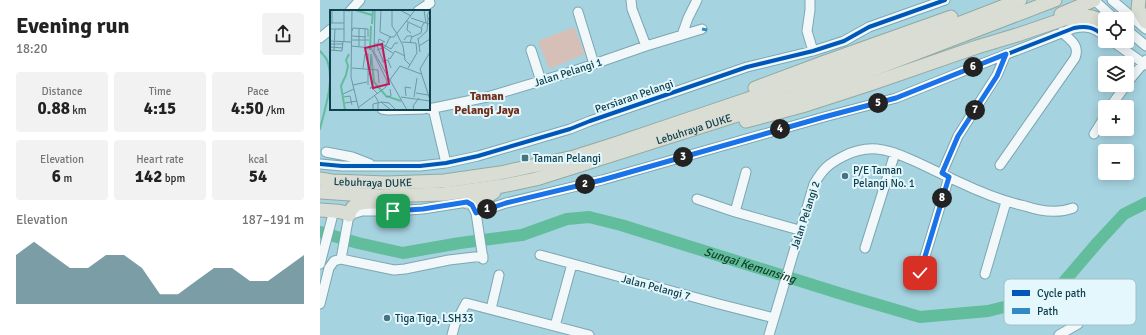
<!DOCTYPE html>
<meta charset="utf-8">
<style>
:root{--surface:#fff;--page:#f2f2f2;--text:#222;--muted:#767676;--accent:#447481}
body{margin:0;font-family:Signika,sans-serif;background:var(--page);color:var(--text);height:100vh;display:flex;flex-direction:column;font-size:15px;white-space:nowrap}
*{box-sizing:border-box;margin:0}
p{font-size:13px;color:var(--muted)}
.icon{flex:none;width:22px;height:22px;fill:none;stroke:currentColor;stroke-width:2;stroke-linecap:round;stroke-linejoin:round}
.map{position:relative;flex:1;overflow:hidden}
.sheet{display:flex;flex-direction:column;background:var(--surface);width:320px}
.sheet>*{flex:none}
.fabs{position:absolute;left:778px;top:12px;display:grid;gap:8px}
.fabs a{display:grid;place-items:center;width:36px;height:36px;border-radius:4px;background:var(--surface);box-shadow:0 2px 10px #0003;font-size:20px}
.pin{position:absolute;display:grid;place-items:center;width:34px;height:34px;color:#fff;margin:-17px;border-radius:8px;box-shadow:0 2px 6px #0006}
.km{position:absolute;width:20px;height:20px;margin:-10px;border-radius:50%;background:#222;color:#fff;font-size:11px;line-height:20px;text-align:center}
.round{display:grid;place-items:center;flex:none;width:42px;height:42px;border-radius:4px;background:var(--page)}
.summary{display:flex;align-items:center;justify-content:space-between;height:68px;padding:0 16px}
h1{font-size:22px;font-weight:700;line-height:30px}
.figures{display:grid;grid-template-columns:repeat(3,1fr);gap:6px;height:68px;padding:4px 16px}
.figures div{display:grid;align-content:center;border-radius:4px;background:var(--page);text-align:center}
.figures b{font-size:17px;font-weight:700}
.figures small{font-size:11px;font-weight:400}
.figures p{font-size:11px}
.chart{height:112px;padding:8px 16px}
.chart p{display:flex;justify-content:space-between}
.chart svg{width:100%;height:72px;margin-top:4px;fill:var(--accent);opacity:.7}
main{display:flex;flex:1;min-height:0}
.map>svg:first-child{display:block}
.green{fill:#d5bfb7}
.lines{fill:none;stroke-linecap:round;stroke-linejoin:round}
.stream{stroke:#61bd9b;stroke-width:2}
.river{stroke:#61bd9b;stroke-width:12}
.minor-casing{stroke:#7ca7b2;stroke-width:11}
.highway-casing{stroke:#93a9a2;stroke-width:15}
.minor{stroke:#f2f8fa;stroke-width:9}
.highway{stroke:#d9ddd3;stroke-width:13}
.quiet{stroke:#318ac3;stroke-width:3;stroke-dasharray:6 3;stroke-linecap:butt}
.cycleway-casing{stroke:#e4f7fd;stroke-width:6}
.cycleway{stroke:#0057b8;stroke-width:4}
.route-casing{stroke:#fff;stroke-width:8}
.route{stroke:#1a73e8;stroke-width:5}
.poi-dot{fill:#447481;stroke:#e4f7fd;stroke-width:1.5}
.labels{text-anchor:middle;stroke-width:4;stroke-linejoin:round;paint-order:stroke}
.street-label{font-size:11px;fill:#10414e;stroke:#e4f7fd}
.poi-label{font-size:11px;fill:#10414e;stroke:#e4f7fd;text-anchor:start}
.neighbourhood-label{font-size:12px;font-weight:bold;fill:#6f2d17;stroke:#e4f7fd}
.water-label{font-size:12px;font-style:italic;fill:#113f29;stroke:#e4f7fd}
.inset-river{fill:none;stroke:#61bd9b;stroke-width:2}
.inset-road{fill:none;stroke:#6a99a6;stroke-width:1}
.view{fill:#c2185b;fill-opacity:0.15;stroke:#c2185b;stroke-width:2}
.inset-edge{fill:none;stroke:#10414e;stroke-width:2}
.key{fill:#e4f7fd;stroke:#a4c0c8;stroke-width:1}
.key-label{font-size:11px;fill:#10414e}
</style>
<main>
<section class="sheet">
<div class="summary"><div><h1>Evening run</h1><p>18:20</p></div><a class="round"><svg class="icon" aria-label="share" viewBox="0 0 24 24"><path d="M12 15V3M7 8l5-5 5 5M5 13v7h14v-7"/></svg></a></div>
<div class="figures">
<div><p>Distance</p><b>0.88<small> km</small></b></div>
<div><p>Time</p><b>4:15</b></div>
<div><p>Pace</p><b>4:50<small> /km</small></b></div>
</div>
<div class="figures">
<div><p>Elevation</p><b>6<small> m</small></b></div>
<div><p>Heart rate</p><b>142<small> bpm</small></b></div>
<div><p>kcal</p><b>54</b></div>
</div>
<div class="chart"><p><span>Elevation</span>187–191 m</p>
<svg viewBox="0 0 160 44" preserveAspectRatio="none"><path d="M0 44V14L10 6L20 14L30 22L40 22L50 14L60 14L70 22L80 38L90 38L100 30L110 22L120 22L130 30L140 30L150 22L160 14V44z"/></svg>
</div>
</section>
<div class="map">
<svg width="826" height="335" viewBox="0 0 826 335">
<rect width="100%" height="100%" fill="#a6d3e0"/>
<path class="green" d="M254 27 265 54 229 69 218 41Z"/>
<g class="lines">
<path class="stream" d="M0 129C5 108 16 78 6 58 4 56 2 53 0 51"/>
<path class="river" id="s1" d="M0 232 38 243 83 253 140 243 202 235 247 219 269 217 301 225 525 295 600 317 668 311 692 305 716 296 742 284 778 242 804 214 826 203"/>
<defs>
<path id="minor" d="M311 0 312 9 326 46
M490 0V10L487 31 493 51
M774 0 795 19
M792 0 826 29
M30 11 40 0
M98 11 110 3 109 0
M258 12 274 64
M807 30 826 46
M362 35 368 18 377 0
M0 38 11 29
M792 41 826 65
M211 50 221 81
M807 83 826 60
M790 107 806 85
M113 108 126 163
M62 109 68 110 104 109
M109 109 167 97 254 71 326 46 382 29
M774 134 785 116
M6 152 32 157 50 164
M0 164 22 166H100L126 163 158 156 250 129 270 121 427 67 493 51 524 41 549 27 625 0
M680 165 755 58C760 45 751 41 742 32
M622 173 638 136 677 75 686 54
M377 199 415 212 479 230
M415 212 426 172
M156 213 186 203 282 180 504 117 576 98 646 70 754 28C768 25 774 28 785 36
M545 248 575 153
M220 255 399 304 454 318
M21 259 74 270 85 269 129 260 163 256
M0 264 12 218
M600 273 629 177
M665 274 686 202
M0 304 9 268 14 261 21 259 29 215 42 211H73L103 209 147 202 152 205 156 213 163 259
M171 309 179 275
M235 326 252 264
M132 335 135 324 146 303 269 335
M449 335 494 184C503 169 508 164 524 156 534 151 546 148 557 149 569 150 581 155 592 160 608 167 623 175 639 182 660 192 682 201 705 206 720 211 737 214 753 208
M739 335 758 324"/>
<g id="highway">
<path d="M819 0 818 9 826 22"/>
<path d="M741 14 774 0"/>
<path d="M435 88 502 63 631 17"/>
<path d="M426 121 482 106 553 83 657 47 697 35 744 19 763 16 772 17 785 22"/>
<path id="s2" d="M0 179 12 181 67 183 124 181 180 173 254 157 295 144 351 125 547 59 700 0"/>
<path id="s3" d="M0 192 60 196 124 194 182 186 216 179 471 98 552 70 735 0"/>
<path d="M147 202 171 194 174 192"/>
<path d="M0 210C9 211 22 210 29 215 32 202 43 202 55 202"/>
</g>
</defs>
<use href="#minor" class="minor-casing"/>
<use href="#highway" class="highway-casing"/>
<use href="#minor" class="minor"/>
<use href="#highway" class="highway"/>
<path class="quiet" d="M382 29 387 30"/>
<defs>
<path id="cycleway" d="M0 164 22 166H100L126 163 158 156 250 129 270 121 427 67 493 51 524 41 549 27 625 0
M156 213 186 203 282 180 504 117 576 98 646 70 754 28C768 25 774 28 785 36"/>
</defs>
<use href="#cycleway" class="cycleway-casing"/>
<use href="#cycleway" class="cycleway"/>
</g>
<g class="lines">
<defs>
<path id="route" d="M73 211 103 209 147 202 152 205 156 213 186 203 282 180 504 117 576 98 686 54 677 76 638 136 622 173 629 177 600 273"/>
</defs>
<use href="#route" class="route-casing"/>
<use href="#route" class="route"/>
</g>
<g class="poi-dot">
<rect x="201" y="154" width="8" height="8" rx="2"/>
<circle cx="525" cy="176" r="4"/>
<circle cx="67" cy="318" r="4"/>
</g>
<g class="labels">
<g class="street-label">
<text transform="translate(248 72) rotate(-18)" y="4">Jalan Pelangi 1</text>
<text transform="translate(314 96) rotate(-19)" y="4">Persiaran Pelangi</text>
<text dy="4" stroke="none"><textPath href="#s3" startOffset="383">Lebuhraya DUKE</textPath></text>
<text dy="4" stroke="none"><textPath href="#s2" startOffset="53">Lebuhraya DUKE</textPath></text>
<text transform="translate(485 215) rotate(-72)" y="4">Jalan Pelangi 2</text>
<text transform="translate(336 287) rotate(15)" y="4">Jalan Pelangi 7</text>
</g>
<g class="poi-label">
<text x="213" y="162">Taman Pelangi</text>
<text x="533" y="174">P/E Taman<tspan x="533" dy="13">Pelangi No. 1</tspan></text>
<text x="75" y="322">Tiga Tiga, LSH33</text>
</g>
<g class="neighbourhood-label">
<text x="167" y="100">Taman<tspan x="167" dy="14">Pelangi Jaya</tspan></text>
</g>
<g class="water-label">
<text dy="4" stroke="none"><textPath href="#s1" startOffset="444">Sungai Kemunsing</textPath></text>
</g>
</g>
<g transform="translate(10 10)">
<rect width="100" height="100" fill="#a6d3e0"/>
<path class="inset-river" d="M25 0 42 5M42 14 43 0M40 40 41 16M41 44 44 72 56 86 71 91M16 65 18 56 16 50 19 44M15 100 11 76 16 65"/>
<path class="inset-road" d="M8 0 20 1M22 0 21 67 29 100M45 0 44 42 77 100M51 0 50 22 61 27M62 0V16L67 24M70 0 81 6M94 0 96 13M100 0 97 6 100 11M81 8 99 14M76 11 91 18 94 13M0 13H14M2 13V0M78 13 77 20 81 23M0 19H14M22 21 23 18 38 19V27M67 24 73 36 75 50 80 55M22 26 36 27M82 27 91 23 92 18M88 28 90 42M88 29 97 21 98 8M22 30H39M74 30 77 26H82L80 33M0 31 21 32M14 31V1M54 31 52 34 61 39 65 33H68M72 32 86 33 87 43 78 58M0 34H13M44 34H48L49 29 55 32M50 35 63 43M21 36 41 38 57 71 56 77M29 36V19M47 36 54 53M89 36 100 29M0 37 13 38M35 37V19M0 40 12 41 13 31M4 40 5 19M47 40 55 37 60 27H64L85 0M100 42 90 59 100 90M58 48 60 49 65 41 75 46M52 51 58 50 61 58M22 58 48 60 49 73M33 58 35 44H38V75M40 59 41 47M38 64H40L43 74M59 71 70 56 91 64M23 75 37 72M40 79 41 77 48 84M86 83 98 85M13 84 24 79M45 86 48 91V100M76 86 75 77 81 78M14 87 20 86 22 95M56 87 61 86 60 79M71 87 100 91M84 87 87 68M51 92 61 100M15 93 27 91M29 97 56 77M43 100V94L52 92 59 93 66 100M84 100 83 96 89 88"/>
<path class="view" d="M52 34 59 74 43 78 35 38Z"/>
<rect width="100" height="100" class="inset-edge"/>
</g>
<rect x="684" y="279" width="132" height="46" rx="6" class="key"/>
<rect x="692" y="290" width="18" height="6" fill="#0057b8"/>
<rect x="692" y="308" width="18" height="6" fill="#318ac3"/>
<g class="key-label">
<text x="717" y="297">Cycle path</text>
<text x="717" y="315">Path</text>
</g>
</svg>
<div class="fabs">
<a><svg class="icon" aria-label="locate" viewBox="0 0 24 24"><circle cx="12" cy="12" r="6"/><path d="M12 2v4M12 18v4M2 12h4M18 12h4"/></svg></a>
<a><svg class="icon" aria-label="layers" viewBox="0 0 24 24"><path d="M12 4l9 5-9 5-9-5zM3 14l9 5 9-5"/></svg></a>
<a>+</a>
<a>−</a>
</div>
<div class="pin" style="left:73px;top:211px;background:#1e9e55"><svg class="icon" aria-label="arrive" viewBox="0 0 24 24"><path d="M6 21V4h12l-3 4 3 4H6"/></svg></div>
<div class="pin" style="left:600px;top:273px;background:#d93025"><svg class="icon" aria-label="check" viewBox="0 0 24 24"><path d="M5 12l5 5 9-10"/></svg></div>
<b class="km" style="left:167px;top:209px">1</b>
<b class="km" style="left:265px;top:184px">2</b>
<b class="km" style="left:363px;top:157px">3</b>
<b class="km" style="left:460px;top:129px">4</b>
<b class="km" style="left:558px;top:103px">5</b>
<b class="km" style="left:653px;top:67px">6</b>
<b class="km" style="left:655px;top:110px">7</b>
<b class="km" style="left:622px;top:198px">8</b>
</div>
</main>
